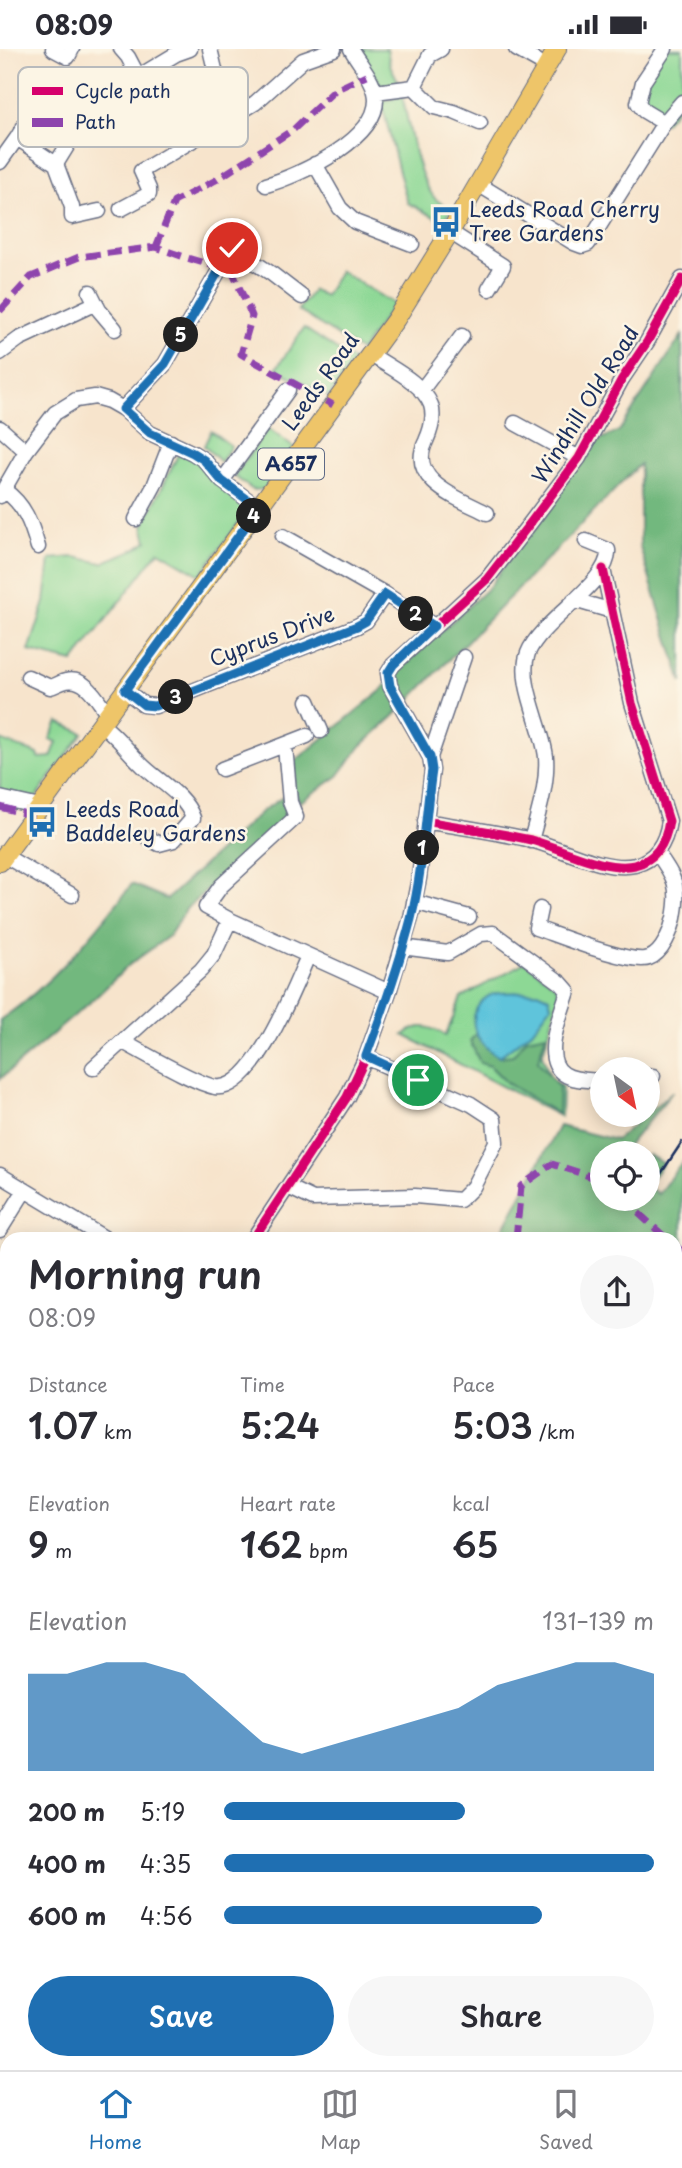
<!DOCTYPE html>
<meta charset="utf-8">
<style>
:root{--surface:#fff;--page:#f7f7f7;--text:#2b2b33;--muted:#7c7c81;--line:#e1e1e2;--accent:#1f6fb2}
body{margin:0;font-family:"Playpen Sans",sans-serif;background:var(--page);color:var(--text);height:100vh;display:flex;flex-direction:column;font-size:26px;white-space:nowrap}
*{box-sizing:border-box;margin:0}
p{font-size:23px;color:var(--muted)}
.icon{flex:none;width:38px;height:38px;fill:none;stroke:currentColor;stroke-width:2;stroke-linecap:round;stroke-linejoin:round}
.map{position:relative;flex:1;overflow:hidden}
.drawer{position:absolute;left:0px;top:1183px;width:682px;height:838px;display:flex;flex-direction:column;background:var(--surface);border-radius:21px 21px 0 0;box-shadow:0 4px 18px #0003}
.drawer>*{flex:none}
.needle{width:46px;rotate:147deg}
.controls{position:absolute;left:590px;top:1008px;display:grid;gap:14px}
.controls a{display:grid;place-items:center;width:70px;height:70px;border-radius:50%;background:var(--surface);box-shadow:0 4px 18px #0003;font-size:35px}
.pin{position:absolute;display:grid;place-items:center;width:60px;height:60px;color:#fff;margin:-30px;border:4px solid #fff;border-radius:50%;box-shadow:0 2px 7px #0007}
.km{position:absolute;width:35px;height:35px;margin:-18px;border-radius:50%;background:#222;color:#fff;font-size:19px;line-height:35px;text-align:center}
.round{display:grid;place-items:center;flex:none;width:74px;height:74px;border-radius:37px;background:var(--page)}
.summary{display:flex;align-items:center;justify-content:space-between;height:119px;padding:0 28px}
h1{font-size:38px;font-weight:600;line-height:52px}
.metrics{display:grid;grid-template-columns:repeat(3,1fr);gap:10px;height:119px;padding:7px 28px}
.metrics div{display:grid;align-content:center}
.metrics b{font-size:35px;font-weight:600}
.metrics small{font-size:19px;font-weight:400}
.metrics p{font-size:19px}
.chart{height:196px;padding:14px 28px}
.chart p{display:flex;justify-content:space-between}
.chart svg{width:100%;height:126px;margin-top:7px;fill:var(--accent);opacity:.7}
.primary-button{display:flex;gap:14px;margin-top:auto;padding:14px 28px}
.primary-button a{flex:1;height:80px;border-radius:42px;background:var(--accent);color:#fff;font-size:28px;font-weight:600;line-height:80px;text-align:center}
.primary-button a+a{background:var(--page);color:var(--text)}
ul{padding:0 28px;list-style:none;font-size:23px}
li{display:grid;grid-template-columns:112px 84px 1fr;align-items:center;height:52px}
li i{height:18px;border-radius:9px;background:var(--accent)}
.status{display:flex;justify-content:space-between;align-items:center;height:49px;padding:0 35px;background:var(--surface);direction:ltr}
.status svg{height:19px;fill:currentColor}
.tabs{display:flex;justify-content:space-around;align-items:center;height:98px;border-top:2px solid var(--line);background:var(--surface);font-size:19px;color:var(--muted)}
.tabs a{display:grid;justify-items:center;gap:4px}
.tabs .current{color:var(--accent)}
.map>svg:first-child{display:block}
.green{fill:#8dd895;stroke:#54847a;stroke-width:2}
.forest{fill:#72b87e;stroke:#46746e;stroke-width:2}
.water{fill:#5ec4db;stroke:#3c7a9c;stroke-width:2}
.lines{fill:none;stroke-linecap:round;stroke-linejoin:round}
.minor-casing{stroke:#686e84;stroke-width:17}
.major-casing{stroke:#686e84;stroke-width:20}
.minor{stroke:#fff;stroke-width:14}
.major{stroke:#eec569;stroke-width:18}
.rail{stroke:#1b2f5e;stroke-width:2.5}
.quiet{stroke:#8e44ad;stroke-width:7;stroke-dasharray:14 7;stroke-linecap:butt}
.cycleway-casing{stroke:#fcf5e5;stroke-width:13}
.cycleway{stroke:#d6006c;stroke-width:9}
.route-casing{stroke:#fff;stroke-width:14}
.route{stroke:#1f6fb2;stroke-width:9}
.labels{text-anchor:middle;stroke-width:5;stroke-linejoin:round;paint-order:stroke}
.shield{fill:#fcf5e5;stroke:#5e6a86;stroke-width:2}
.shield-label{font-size:19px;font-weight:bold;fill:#1b2f5e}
.poi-label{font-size:21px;fill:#1b2f5e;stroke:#fcf5e5;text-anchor:start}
.street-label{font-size:21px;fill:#1b2f5e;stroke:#fcf5e5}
.key{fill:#fcf5e5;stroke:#b8babc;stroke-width:2}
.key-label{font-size:19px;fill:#1b2f5e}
</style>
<div class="status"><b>08:09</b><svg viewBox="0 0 49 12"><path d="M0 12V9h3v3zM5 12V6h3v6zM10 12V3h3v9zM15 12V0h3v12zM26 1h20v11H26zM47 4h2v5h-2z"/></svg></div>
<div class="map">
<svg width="682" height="2021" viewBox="0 0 682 2021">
<rect width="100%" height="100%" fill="#fcf5e5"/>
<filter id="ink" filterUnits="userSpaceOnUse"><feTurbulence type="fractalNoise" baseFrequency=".0143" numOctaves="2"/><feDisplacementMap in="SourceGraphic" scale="14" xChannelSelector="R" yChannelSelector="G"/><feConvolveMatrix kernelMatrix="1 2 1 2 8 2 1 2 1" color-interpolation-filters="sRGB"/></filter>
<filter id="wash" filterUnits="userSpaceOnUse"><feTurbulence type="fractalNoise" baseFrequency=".00686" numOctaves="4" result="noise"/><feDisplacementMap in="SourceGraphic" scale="28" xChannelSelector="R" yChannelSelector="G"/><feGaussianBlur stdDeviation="1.57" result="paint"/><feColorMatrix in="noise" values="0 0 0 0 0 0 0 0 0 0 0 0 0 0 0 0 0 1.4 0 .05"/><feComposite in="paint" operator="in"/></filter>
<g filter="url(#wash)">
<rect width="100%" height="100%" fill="#f7e4cc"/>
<path class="green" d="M361 0H387L390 16 399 34 383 36 375 34 361 6Z
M665 0H682V53L664 74 638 47Z
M402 47C410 77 415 122 433 147 437 153 445 156 451 160L444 173 408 154C397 120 391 87 381 53Z
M340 222 394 255 361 302 298 261 313 241 325 247Z
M304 279 354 312 329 348 276 320Z
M268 379 294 399 264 440 253 441 234 427Z
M211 382 231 397 221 413 204 397Z
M180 402 198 410 249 460 200 526 159 502 73 613 29 602 45 553 50 510 75 508 102 514 135 500 147 492 143 477Z
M58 673 83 684 34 751 0 746V691L38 705 39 709 51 708 57 693 50 690Z
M525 913 557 937 559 948 542 1007 551 1029 562 1038 561 1068 404 986C419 973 430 978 446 986L461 949Z
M7 1323V1477H0V1327Z
M7 1508V1575L2 1576 0 1571V1511Z
M7 1731V1883L0 1869V1735Z"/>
<path class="forest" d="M682 286V634L640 498V415L393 668 361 697 338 727 300 753 293 741 295 712 382 641 401 620 489 538 592 394 619 382Z
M283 748 286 762 284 772 187 859 169 887 129 916 95 949 0 1030V971C53 935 93 885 132 835L167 850 261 763Z
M476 985 499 1008 513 1006 527 989 546 985 538 1012 559 1038 558 1065 507 1034 490 1017 480 1014 470 992Z
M673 1042 622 1104H602V1150H648V1137L658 1145 682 1113V2021H299V2014H676V1190H498L559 1077 616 1091Z
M648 1106 663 1114 648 1135Z"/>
<path class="water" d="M538 943 549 948 551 957 532 982 499 1008C481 997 467 980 477 959 480 953 487 947 493 945 507 942 524 944 538 943Z"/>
</g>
<g filter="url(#ink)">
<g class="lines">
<defs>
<path id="minor" d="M53 0 68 8 72 0
M121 0 128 8 139 29
M210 0 216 25 236 66
M516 0 546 17
M414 38 430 6 441 0
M375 43 414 38 434 58 454 63 480 74
M664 74 644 62 638 54 643 33 665 0
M17 89 30 67
M0 113 17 89 56 115 72 158V168L99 162
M56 115 72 89 93 73 113 43 176 5 190 0
M315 115 340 159 355 173 412 195
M478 135 574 194 582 197 588 195 664 74 682 53
M266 136C299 127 386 87 375 43 372 28 358 13 351 0
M121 160 149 145V140L141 122 255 54 303 11 334 0
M450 183 503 217 489 240
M220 191 272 225 302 248
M90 243 99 261 115 280
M0 304 19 290 96 254
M370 305C390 319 422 333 431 356 435 369 431 381 426 392 406 432 460 450 487 464
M421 342 462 287
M123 360 165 315 232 199
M515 374 579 409
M0 379 26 402
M222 432 288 341
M4 441C25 456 31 474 38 498
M0 447 26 402 55 364 76 351 95 348 109 352 123 360 150 384 193 404 204 411 222 432 259 459
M136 470 154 437 171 393
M283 487 385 545 434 577
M574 551 612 562
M28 628 50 638C56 637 60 633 66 632 86 627 98 652 108 665
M125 641 144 656 155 657 357 577 366 572 385 545
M308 652 321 682
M101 675C118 688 125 699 140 714 157 732 184 744 193 769L174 791 159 795 148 789
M285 697 290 753 296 768 221 837 206 858 230 871 389 943
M430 708 464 608
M222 720 307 687
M0 749 40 758
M425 772C460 778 496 783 531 791 561 799 605 823 635 816 657 810 666 793 669 772L632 654 603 520
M531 792C538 764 548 736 546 708 543 678 517 632 528 604 541 571 611 533 608 501L586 492
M5 807 72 846
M414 853 469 868
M540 860 536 879C557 886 631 916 649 909 663 904 671 882 674 869 680 838 675 828 657 804
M402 898 448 904 481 885 493 884 561 934 568 942C562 963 540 1010 564 1025 574 1032 590 1031 602 1032
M123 993C144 1004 194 1034 215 1038 254 1044 295 936 308 907
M93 1019 201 921 214 905 230 871
M648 1027H653
M0 1126 106 1190
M288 1138 313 1150 415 1147 460 1151 473 1138 496 1093 494 1070 471 1055 366 1008
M0 1181 25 1141
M253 1190 347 1048 366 1008 389 943 411 869 419 829 432 721 430 708 390 637 388 624 393 616 487 530 531 473 579 409 622 330 647 293 682 230
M0 1222 7 1227
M0 1319 7 1315
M0 1544 7 1556
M182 2014 183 2021"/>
<path id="major" d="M0 813 396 270 450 183 557 0"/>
</defs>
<use href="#minor" class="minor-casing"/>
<use href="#major" class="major-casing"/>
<use href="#minor" class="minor"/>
<use href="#major" class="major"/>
<path class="rail" d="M650 1141 682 1093"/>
<path class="quiet" d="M156 198 174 153 216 131 294 80 335 41 367 26
M0 262 31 228 79 208 156 198 187 209 232 222 252 267 241 305 333 356
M0 758 34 767
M623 1150 667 1190
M516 1190 521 1137 552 1115 602 1131
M676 1197 682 1203"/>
<defs>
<path id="cycleway" d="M425 772C460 778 496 783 531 791 561 799 605 823 635 816 657 810 666 793 669 772L632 654 603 520
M253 1190 347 1048 366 1008 389 943 411 869 419 829 432 721 430 708 390 637 388 624 393 616 487 530 531 473 579 409 622 330 647 293 682 230"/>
</defs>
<use href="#cycleway" class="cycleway-casing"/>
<use href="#cycleway" class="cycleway"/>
</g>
</g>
<g class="lines" filter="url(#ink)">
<defs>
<path id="route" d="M232 199 165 315 123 360 150 384 193 404 204 411 222 432 259 459 125 641 144 656 155 657 357 577 366 572 385 545 434 577 393 616 388 624 390 637 430 708 432 721C425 770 423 821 411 870 399 916 383 962 366 1007L418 1031"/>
</defs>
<use href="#route" class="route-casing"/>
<use href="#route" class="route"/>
</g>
<defs>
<symbol id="bus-bare" viewBox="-9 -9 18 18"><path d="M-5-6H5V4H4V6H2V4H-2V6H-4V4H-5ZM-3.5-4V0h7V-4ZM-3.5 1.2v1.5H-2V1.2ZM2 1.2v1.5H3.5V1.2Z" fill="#1f6fb2" stroke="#fcf5e5" stroke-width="2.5" paint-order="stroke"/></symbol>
</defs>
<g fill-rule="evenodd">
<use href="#bus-bare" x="424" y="151" width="44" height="44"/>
<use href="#bus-bare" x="20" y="751" width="44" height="44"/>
</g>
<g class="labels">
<rect class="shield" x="258" y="399.5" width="66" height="31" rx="5"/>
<g class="shield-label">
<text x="291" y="422">A657</text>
</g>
<g class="poi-label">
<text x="469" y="168">Leeds Road Cherry<tspan x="469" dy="24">Tree Gardens</tspan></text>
<text x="65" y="768">Leeds Road<tspan x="65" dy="24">Baddeley Gardens</tspan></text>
</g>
<g class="street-label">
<text transform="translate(321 333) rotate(-54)" y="7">Leeds Road</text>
<text transform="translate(586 356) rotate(-58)" y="7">Windhill Old Road</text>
<text transform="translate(272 588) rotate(-21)" y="7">Cyprus Drive</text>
</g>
</g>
<rect x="18" y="18" width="230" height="80" rx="10" class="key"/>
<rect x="32" y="38" width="31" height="8" fill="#d6006c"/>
<rect x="32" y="69" width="31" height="9" fill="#8e44ad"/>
<g class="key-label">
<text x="75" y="49">Cycle path</text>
<text x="75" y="80">Path</text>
</g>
</svg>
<div class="controls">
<a><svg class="needle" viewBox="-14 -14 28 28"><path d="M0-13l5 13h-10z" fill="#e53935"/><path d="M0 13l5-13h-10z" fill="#7c7c81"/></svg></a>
<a><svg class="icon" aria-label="locate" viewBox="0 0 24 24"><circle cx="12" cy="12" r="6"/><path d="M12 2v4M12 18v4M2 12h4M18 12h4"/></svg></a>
</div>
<div class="pin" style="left:418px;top:1031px;background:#1e9e55"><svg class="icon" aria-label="arrive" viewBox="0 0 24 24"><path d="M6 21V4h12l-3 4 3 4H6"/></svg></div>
<div class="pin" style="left:232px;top:199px;background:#d93025"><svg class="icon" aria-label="check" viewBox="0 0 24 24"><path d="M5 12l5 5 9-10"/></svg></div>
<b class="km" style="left:422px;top:799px">1</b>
<b class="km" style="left:416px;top:565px">2</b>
<b class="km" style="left:176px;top:648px">3</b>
<b class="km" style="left:254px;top:467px">4</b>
<b class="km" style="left:181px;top:286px">5</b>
<section class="drawer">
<div class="summary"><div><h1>Morning run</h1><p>08:09</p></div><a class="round"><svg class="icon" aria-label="share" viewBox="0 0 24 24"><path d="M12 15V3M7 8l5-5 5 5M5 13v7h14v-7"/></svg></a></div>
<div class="metrics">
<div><p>Distance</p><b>1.07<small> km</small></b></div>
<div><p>Time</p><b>5:24</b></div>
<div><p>Pace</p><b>5:03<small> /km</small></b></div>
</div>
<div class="metrics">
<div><p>Elevation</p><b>9<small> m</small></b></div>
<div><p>Heart rate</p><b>162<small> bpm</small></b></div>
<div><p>kcal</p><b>65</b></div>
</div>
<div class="chart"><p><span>Elevation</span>131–139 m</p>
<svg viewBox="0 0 160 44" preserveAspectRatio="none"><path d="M0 44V10L10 10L20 6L30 6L40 10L50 22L60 34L70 38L80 34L90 30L100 26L110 22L120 14L130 10L140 6L150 6L160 10V44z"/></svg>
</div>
<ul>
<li><b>200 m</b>5:19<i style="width:56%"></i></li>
<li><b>400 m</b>4:35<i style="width:100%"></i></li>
<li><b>600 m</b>4:56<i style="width:74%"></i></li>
</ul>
<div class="primary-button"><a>Save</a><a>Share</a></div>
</section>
</div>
<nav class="tabs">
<a class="current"><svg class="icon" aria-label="home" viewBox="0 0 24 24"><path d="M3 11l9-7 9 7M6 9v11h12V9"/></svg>Home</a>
<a><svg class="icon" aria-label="map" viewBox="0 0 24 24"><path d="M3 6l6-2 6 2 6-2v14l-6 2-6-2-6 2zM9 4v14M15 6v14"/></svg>Map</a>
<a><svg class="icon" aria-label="saved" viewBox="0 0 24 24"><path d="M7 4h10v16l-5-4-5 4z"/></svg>Saved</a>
</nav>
